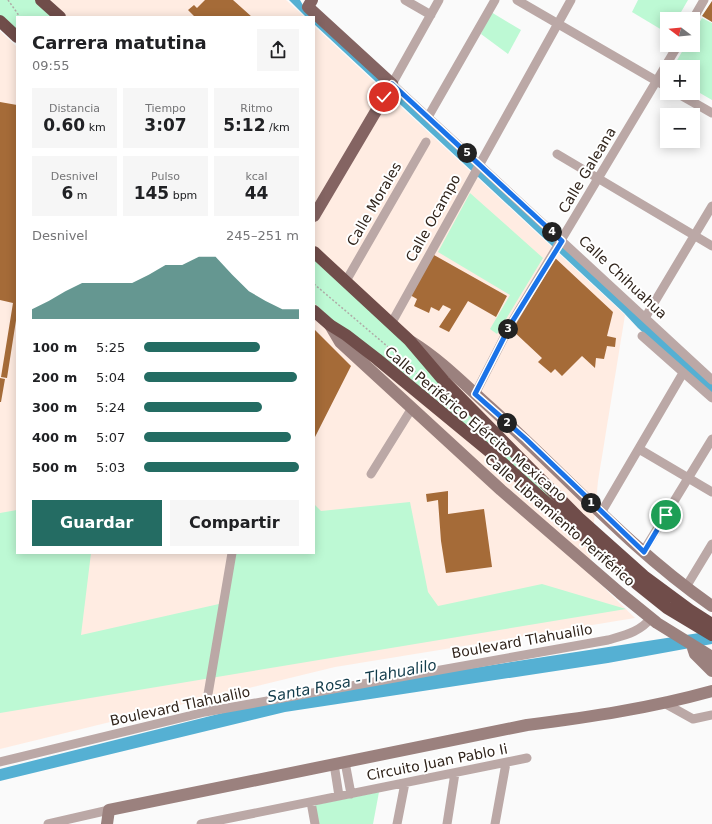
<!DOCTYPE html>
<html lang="es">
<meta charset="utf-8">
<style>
:root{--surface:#fff;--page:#f6f6f6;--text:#202124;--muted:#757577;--accent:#246c63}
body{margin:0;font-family:"DejaVu Sans",sans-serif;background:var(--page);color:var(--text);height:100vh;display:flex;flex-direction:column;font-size:15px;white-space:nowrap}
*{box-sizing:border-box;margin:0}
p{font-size:13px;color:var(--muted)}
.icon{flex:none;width:22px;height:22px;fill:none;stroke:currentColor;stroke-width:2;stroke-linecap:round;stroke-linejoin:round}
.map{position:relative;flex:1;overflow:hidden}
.side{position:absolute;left:16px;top:16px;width:299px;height:538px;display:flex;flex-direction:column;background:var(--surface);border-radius:0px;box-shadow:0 2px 10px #0003}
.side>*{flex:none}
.needle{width:26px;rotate:286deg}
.buttons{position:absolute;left:660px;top:12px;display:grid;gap:8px}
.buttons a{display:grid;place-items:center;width:40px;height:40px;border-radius:0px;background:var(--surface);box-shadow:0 2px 10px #0003;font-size:20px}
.pin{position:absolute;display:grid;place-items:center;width:34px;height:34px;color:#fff;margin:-17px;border:2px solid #fff;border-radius:50%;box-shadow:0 1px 4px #0007}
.km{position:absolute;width:20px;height:20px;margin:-10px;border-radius:50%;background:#222;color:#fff;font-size:11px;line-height:20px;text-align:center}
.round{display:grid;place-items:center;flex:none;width:42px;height:42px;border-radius:0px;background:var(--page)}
.overview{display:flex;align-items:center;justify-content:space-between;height:68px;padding:0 16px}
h1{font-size:18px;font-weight:700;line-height:30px}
.metrics{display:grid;grid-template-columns:repeat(3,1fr);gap:6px;height:68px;padding:4px 16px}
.metrics div{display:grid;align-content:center;border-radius:0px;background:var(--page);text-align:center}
.metrics b{font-size:17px;font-weight:700}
.metrics small{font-size:11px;font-weight:400}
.metrics p{font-size:11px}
.chart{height:112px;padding:8px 16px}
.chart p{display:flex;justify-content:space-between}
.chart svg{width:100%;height:72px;margin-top:4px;fill:var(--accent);opacity:.7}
.button{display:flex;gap:8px;margin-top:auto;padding:8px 16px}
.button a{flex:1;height:46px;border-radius:0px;background:var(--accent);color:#fff;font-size:16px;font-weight:700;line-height:46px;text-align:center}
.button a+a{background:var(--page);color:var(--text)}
ul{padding:0 16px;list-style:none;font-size:13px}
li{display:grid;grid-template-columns:64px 48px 1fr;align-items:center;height:30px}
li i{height:10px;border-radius:5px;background:var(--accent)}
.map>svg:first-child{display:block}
.industrial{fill:#ffece2}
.green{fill:#bdf9d4}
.water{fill:#55b0d3}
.building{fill:#a56b38}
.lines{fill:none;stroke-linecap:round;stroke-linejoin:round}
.path{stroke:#afaba7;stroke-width:1.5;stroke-dasharray:2 2;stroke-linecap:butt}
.street{stroke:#bba8a6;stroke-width:9}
.secondary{stroke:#9b817e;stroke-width:12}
.primary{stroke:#846462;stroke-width:12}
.highway{stroke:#704d4a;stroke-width:12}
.route-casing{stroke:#fff;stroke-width:8}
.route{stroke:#1a73e8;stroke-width:5}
.labels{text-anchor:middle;stroke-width:4;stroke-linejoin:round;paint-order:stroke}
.street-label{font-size:14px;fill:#30241b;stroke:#fff}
.water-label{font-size:15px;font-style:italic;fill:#133c4b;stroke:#fff}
</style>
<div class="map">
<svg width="712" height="824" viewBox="0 0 712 824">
<rect width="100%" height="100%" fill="#fafafa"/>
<path class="industrial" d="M38 0H286L305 17H34Z
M314 26 625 315 598 481 589 573 635 618 335 667 0 749V31L17 47V553H314Z"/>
<path class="green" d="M0 0H46L63 17H17V36L0 20Z
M638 0H688L677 19H667V33L632 12Z
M491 12 521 30 508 54 481 34Z
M702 18 712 23V100L693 89V67H673L686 45H693V33Z
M470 193 543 258 497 334 490 329 510 295 438 252Z
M314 252 558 499H549L349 335 314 303Z
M410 502 428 592 438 606 542 584 626 609 0 713V513L17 510V553H91L81 635 219 604 232 553H314V504L321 511Z
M379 792 373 824H319L315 805Z"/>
<path class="water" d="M289 0H300L304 7 712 384V395L638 328 624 313 314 24V17H306Z
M712 631V644L608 663 285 712 0 781V769L286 697Z"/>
<path class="building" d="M205 0H233L252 17H195L188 10 194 5 197 8Z
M712 1V22L702 16Z
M0 102 17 105V314L7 378 1 377 13 303 0 300Z
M434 255 507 296 496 317 468 301 449 332 439 327 451 309 443 305 439 311 431 307 429 313 414 306 417 299 410 295Z
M553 256 613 312 607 336 616 338 615 347 607 346 604 359 596 358 595 368 582 356 562 376 555 369 551 373 538 362 542 358 511 329Z
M314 329 351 366 314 439Z
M0 378 5 379 1 402H0Z
M448 491V514L484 509 492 567 446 573 441 541 438 500 427 502 426 494Z"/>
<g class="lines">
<path class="path" d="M8 0 20 17
M314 284 387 346 445 399 447 403"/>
<path class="street" d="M405 0 431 15
M439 0 392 84 712 380
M517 0 667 87
M693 19 704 0
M677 93 712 113
M428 117 495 0
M557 154 712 246
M346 281 426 142
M645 318 712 206
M391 324 571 0
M642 336 712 398
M475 394 512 322 678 45
M639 449 712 492
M371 474 412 408
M601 513 683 373
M643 552 712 439
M686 587 712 544
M666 704 693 719 712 715
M205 712 232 553
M0 762 205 712 608 640C625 635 640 632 651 618
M345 762 351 794
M334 764 339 796
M311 802 315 824
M48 824 109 810
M201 824 527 758
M397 824 405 783
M447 824 455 773
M495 824 506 763"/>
<path class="secondary" d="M330 325 340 342 501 490 620 593 657 623 712 657
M412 342C441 360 465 385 491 408 564 474 630 549 712 606
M693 648 695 654 712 671
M107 824 109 810 527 725C590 717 651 708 712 691"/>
<path class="primary" d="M312 0 308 7 392 84 314 216"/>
<path class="highway" d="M41 0 60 17
M0 21 17 37
M314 252 409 340 444 381 579 518 644 576 690 610 712 624
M314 311 330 325 346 335 377 359 496 457 637 584 667 608 712 635"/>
</g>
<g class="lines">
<defs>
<path id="route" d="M384 97 392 84 562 241 512 322 475 394 526 439 644 552 666 515"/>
</defs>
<use href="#route" class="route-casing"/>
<use href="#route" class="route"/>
</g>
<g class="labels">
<g class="street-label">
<text transform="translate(587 170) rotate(-59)" y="5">Calle Galeana</text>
<text transform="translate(374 204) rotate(-60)" y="5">Calle Morales</text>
<text transform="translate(433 218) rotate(-61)" y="5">Calle Ocampo</text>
<text transform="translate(623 277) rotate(43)" y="5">Calle Chihuahua</text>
<text transform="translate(476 424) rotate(40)" y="5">Calle Periférico Ejército Mexicano</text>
<text transform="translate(560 520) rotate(41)" y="5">Calle Libramiento Periférico</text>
<text transform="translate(522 641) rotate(-10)" y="5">Boulevard Tlahualilo</text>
<text transform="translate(180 706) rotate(-12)" y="5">Boulevard Tlahualilo</text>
<text transform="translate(437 762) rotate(-11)" y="5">Circuito Juan Pablo Ii</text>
</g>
<g class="water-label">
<text transform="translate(352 681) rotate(-11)" y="5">Santa Rosa - Tlahualilo</text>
</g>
</g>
</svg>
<div class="buttons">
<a><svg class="needle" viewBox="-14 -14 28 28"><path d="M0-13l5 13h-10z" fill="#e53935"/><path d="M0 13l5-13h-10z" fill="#757577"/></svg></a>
<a>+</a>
<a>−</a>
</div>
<div class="pin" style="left:666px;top:515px;background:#1e9e55"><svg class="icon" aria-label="arrive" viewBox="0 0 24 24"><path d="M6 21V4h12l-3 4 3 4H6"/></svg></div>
<div class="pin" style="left:384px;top:97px;background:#d93025"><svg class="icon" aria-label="check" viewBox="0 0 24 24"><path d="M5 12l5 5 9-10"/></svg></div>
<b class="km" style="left:591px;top:503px">1</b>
<b class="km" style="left:507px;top:423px">2</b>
<b class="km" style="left:508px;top:329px">3</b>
<b class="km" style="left:552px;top:232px">4</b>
<b class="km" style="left:467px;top:153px">5</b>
<section class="side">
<div class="overview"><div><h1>Carrera matutina</h1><p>09:55</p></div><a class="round"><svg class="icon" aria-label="share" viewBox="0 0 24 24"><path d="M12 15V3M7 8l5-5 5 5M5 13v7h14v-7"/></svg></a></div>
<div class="metrics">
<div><p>Distancia</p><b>0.60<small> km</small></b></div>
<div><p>Tiempo</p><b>3:07</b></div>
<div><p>Ritmo</p><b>5:12<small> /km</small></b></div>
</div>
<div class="metrics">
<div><p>Desnivel</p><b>6<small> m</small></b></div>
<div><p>Pulso</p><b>145<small> bpm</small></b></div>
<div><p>kcal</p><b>44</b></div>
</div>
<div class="chart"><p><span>Desnivel</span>245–251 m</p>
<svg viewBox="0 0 160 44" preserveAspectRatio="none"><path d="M0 44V38L10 33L20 27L30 22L40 22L50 22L60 22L70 17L80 11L90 11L100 6L110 6L120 17L130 27L140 33L150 38L160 38V44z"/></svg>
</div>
<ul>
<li><b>100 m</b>5:25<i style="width:75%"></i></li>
<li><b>200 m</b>5:04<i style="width:99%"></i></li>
<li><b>300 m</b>5:24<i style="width:76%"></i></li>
<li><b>400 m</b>5:07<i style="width:95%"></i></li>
<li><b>500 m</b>5:03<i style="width:100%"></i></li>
</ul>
<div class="button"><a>Guardar</a><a>Compartir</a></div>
</section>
</div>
